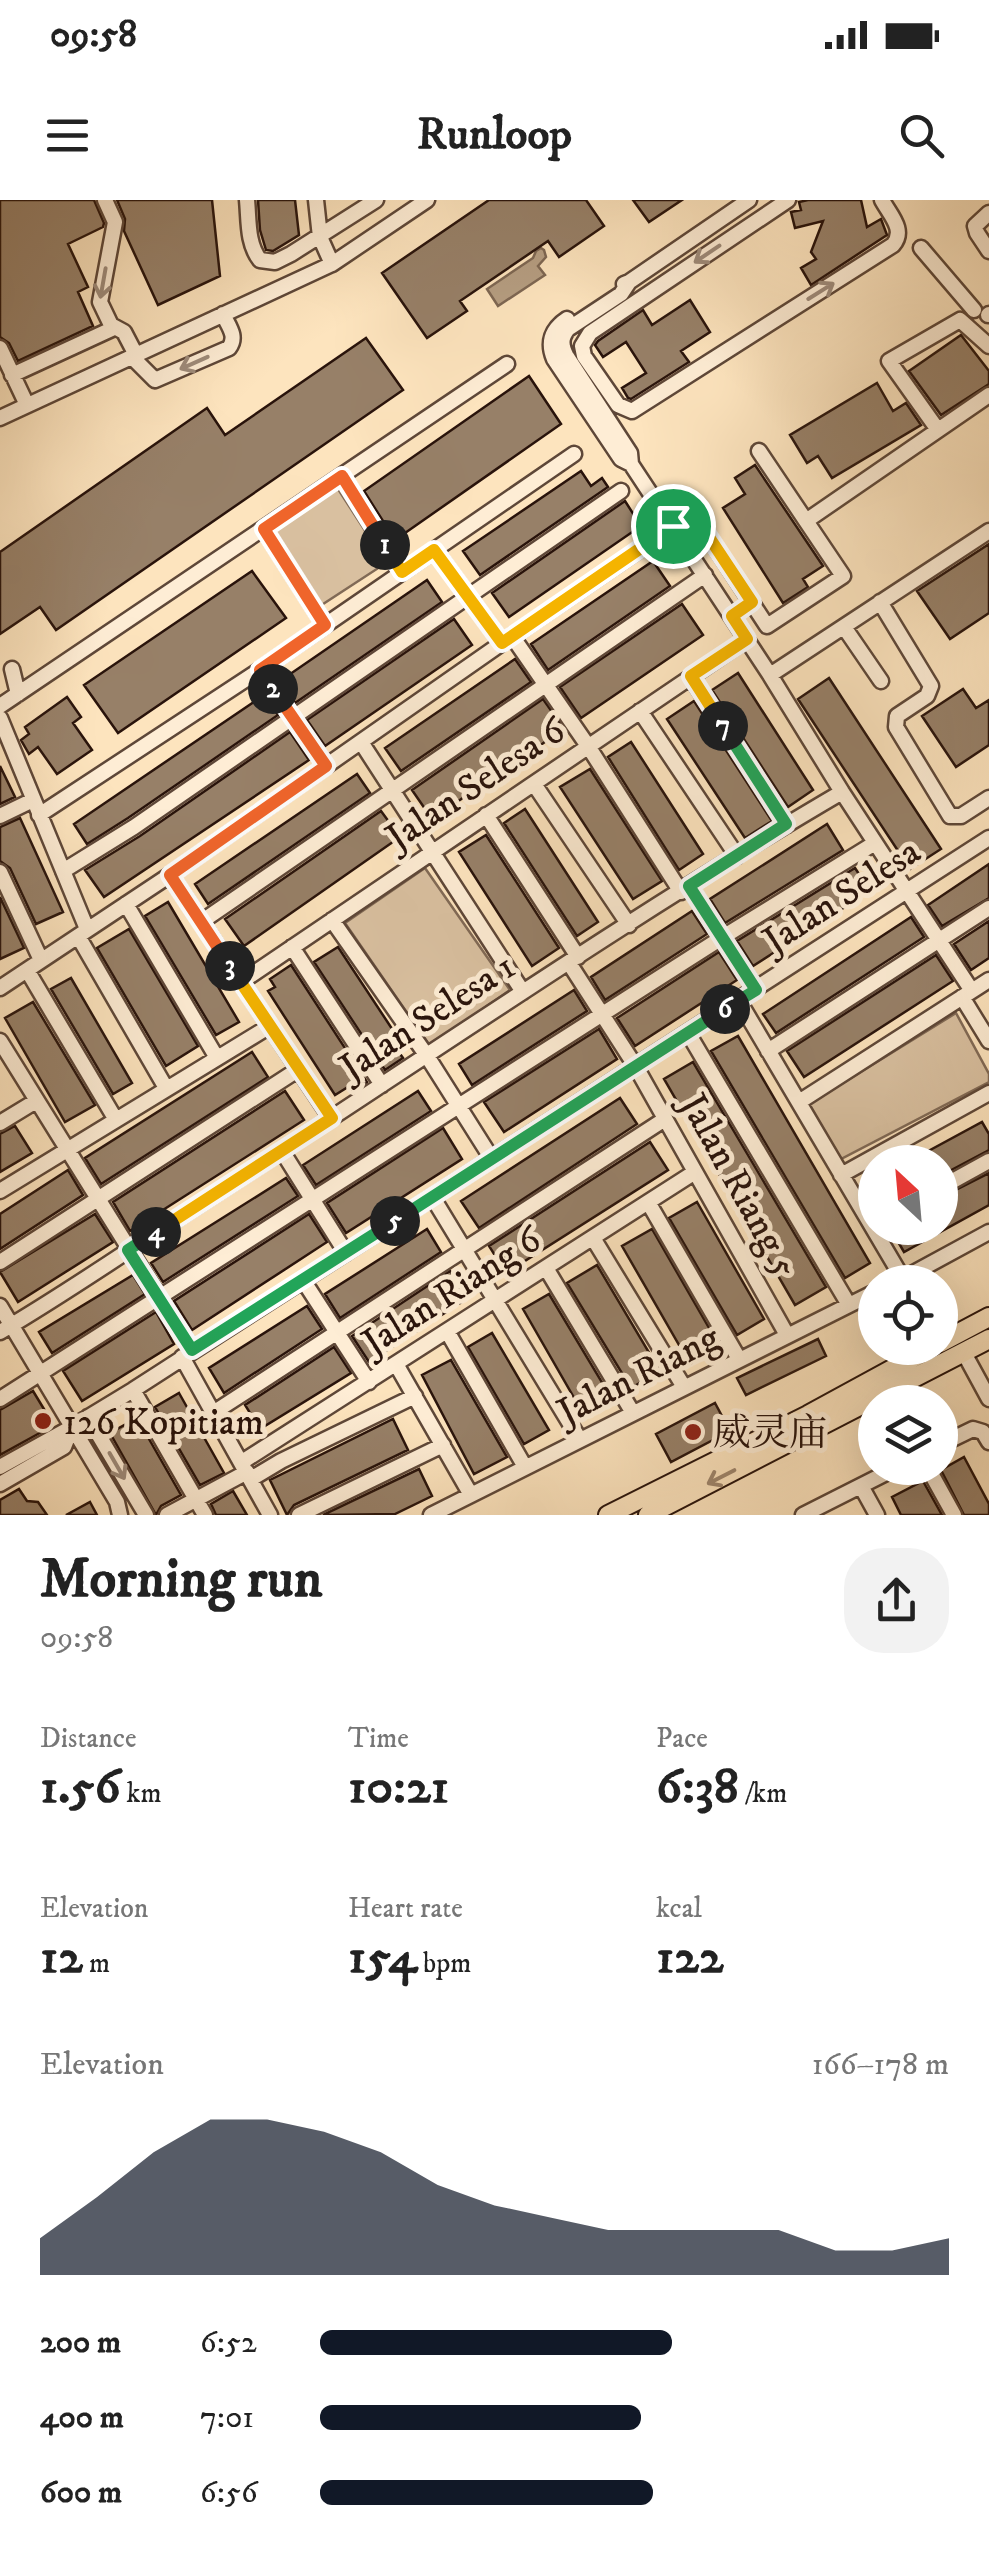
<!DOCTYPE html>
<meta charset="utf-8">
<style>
:root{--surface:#fff;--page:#f2f2f2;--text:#222;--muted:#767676;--accent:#111827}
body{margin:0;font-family:"IM FELL DW Pica","Noto Serif SC",serif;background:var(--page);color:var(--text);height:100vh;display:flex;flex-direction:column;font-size:38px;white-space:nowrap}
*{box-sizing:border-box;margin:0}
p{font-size:32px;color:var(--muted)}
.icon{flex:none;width:55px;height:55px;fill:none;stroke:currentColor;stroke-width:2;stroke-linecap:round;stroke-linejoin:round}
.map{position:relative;height:1315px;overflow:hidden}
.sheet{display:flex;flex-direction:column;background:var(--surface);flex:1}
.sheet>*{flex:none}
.needle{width:65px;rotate:334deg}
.fabs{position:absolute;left:858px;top:945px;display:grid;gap:20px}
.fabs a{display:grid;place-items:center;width:100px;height:100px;border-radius:50%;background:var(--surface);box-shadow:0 10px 40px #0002;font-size:50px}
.pin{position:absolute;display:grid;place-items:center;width:85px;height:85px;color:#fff;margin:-42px;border:5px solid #fff;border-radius:50%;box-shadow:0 2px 10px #0007}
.km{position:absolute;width:50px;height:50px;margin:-25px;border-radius:50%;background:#222;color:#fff;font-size:28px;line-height:50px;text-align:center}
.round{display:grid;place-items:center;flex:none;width:105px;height:105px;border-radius:40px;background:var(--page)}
.summary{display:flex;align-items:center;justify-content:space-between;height:170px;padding:0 40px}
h1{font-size:55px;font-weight:700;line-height:75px}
.metrics{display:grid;grid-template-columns:repeat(3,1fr);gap:15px;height:170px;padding:10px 40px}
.metrics div{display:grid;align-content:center}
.metrics b{font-size:50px;font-weight:700}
.metrics small{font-size:28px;font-weight:400}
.metrics p{font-size:28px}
.chart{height:280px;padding:20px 40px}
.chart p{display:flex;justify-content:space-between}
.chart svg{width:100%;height:180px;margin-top:10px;fill:var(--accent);opacity:.7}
ul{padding:0 40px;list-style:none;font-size:32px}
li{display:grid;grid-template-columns:160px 120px 1fr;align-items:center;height:75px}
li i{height:25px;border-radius:12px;background:var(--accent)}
.status{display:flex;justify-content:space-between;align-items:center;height:70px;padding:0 50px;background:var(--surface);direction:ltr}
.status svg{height:28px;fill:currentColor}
header{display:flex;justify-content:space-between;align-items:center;height:130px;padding:0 40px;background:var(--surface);font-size:45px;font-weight:700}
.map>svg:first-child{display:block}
.green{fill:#d9c0a0;stroke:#816a56;stroke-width:2.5}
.water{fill:#b59d81;stroke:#7d6652;stroke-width:2.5}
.building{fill:#978068;stroke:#29130b;stroke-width:2.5}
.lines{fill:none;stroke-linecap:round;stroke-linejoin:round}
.minor-casing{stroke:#5e4738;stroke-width:19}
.major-casing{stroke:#29130b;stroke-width:22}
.minor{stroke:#feedd5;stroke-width:14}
.major{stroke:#fde4be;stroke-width:18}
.oneway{stroke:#9e8b7a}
.oneway2{stroke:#9e866d}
.split-1-casing{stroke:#fff;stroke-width:20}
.split-2-casing{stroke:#fff;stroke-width:20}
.split-3-casing{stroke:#fff;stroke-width:20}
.split-4-casing{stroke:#fff;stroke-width:20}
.split-5-casing{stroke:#fff;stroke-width:20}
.split-6-casing{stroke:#fff;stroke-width:20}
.split-7-casing{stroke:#fff;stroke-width:20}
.split-8-casing{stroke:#fff;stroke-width:20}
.split-1{stroke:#f5b400;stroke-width:12}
.split-2{stroke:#f0652b;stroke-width:12}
.split-3{stroke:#f0652b;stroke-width:12}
.split-4{stroke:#f5b400;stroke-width:12}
.split-5{stroke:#22a559;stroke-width:12}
.split-6{stroke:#22a559;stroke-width:12}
.split-7{stroke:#22a559;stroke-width:12}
.split-8{stroke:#f5b400;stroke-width:12}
.poi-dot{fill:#8f2418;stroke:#feedd5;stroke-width:4}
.labels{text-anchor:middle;stroke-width:10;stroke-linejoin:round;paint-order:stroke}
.street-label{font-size:38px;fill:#29130b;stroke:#feedd5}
.poi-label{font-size:38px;fill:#29130b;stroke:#feedd5;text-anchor:start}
</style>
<div class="status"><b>09:58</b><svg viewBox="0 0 49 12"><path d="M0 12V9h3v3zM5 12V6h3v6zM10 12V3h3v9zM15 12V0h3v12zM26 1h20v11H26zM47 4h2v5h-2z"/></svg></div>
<header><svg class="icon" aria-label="menu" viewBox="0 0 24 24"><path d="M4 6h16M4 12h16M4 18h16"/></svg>Runloop<svg class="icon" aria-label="search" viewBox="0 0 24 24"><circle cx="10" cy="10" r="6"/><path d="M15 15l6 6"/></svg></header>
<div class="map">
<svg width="989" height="1315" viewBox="0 0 989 1315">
<rect width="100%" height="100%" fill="#fde4be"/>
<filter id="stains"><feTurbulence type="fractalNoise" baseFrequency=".002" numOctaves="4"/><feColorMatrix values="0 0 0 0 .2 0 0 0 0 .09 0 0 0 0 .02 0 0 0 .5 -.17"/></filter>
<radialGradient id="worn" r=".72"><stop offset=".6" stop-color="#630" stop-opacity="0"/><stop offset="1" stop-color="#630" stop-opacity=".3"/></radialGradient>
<path class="green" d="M338 289 386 363 320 406 271 332Z
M425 668 510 790 430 846 345 723Z
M956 813 989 874V882L839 960 809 904Z"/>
<path class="water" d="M541 48 544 50 546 57 538 66 545 75 498 106 487 89 533 58 536 51Z"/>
<path class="building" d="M0 0H94L104 23 103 27 68 44 88 87 78 92 93 126 18 161 9 143 0 137Z
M117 0H212L220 76 158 105 124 31 125 19Z
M258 0H295L299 35 273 51 266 50 260 30Z
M489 0H586L604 26 559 57 548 41 460 101 467 111 427 138 382 73Z
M633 0H682L649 22Z
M808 0H861L867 27 881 19 887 35 811 85 801 68 816 59 811 52 823 21 795 28 791 12 801 10 799 2Z
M690 100 710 132 681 151 689 162 631 199 628 198 622 188 646 173 626 142 603 157 595 145 598 141 643 110 652 125Z
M961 135 989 171V184L941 215 909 171Z
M366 138 403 190 56 430 40 407 0 434V352L207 208 225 235Z
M529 176 561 224 395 340 364 291Z
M877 183 893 211 906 203 921 225 832 278 818 256 807 263 790 235Z
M755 265 823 366 803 379 808 387 783 403 723 308 745 294 735 278Z
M581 271 591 286 602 278 608 287 480 375 463 351Z
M625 301 641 326 509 417 492 393Z
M989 344V413L950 439 917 391Z
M653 361 670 386 548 470 531 444Z
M252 371 286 418 118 533 84 485Z
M427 380 442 402 295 503 280 481Z
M682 404 703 435 581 518 560 487Z
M454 419 472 445 325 546 307 520Z
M515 459 531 482 401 571 385 548Z
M738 473 813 590 788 607 712 490Z
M829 478 941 649 910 669 798 499Z
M963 489 976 508 989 500V545L956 567 922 516Z
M264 495 278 515 128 618 87 644 74 624Z
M67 497 81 517 73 523 92 550 57 574 38 547 29 554 21 540 29 534 25 527Z
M543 499 564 529 432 619 412 590Z
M694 501 772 621 745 638 667 519Z
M290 532 309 560 104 697 85 670 140 636Z
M631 542 703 654 679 670 608 557Z
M0 566 15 597 0 604Z
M590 569 662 681 633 699 560 587Z
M357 574 370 593 208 704 195 684Z
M525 609 598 722 577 736 504 623Z
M381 611 400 637 244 746 225 719Z
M20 618 63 712 36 724 10 668 0 661V627Z
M827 624 843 650 725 723 710 699Z
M486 635 559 748 532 766 459 652Z
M989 664V698L942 726 928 705Z
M855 668 870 691 753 766 737 741Z
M0 697 24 748 0 759Z
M168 702 239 822 216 835 145 716Z
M692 711 707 734 605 800 591 777Z
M911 717 924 737 776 833 763 814Z
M989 721V758L971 770 954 744Z
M129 729 198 846 166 866 97 748Z
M338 747 404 847 398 851 403 858 385 870 314 762Z
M719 752 737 780 635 846 617 818Z
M936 755 953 781 804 877 787 851Z
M291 765 367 882 351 892 348 887 335 895 268 791 275 787 270 779Z
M71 778 132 883 113 894 51 789Z
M574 790 587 811 472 885 459 864Z
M33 802 95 905 65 922 5 818Z
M599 829 617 859 504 932 484 902Z
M738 836 870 1063 845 1078 711 851Z
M252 852 268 877 101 984 85 958Z
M693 862 826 1087 795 1105 664 879Z
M285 891 304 920 130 1031 113 1002Z
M418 891 431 911 316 985 303 965Z
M620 898 637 924 479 1028 461 1001Z
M982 922 989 934V950L940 976V962H908Z
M15 926 32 953 0 972V934Z
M443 928 462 959 346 1033 327 1003Z
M650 942 668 970 506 1073 489 1046Z
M68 970 83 995 0 1049V1014Z
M989 973V1005L904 1052 890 1028H940V998Z
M286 978 298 996 163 1082 151 1063Z
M697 1002 764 1119 737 1135 669 1018Z
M95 1014 113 1042 18 1102 0 1072Z
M309 1014 327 1042 192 1130 174 1101Z
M427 1029 441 1052 340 1118 325 1094Z
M652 1029 720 1147 690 1164 622 1046Z
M597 1065 660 1171 631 1188 567 1083Z
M450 1071 468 1098 369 1162 352 1136Z
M133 1075 145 1094 52 1153 39 1132Z
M549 1094 612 1199 584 1215 523 1109Z
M307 1106 322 1129 224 1193 209 1168Z
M156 1112 174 1144 82 1201 63 1171Z
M492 1133 549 1230 524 1244 468 1147Z
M818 1139 826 1156 746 1195 737 1178Z
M334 1147 351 1173 260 1229 245 1205Z
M451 1160 507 1257 474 1274 422 1175Z
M33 1191 50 1219 47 1229 0 1255V1210Z
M179 1193 224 1273 200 1285 155 1207Z
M715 1203 730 1231 671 1262 656 1234Z
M137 1218 181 1295 161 1306 156 1315 110 1233Z
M393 1219 408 1250 294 1305 287 1315 270 1280Z
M964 1257 989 1304V1315H964L941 1270Z
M419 1269 432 1296 395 1314 323 1315Z
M923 1281 942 1315H901L892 1297Z
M19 1289 27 1301 38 1302 47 1315H0V1300Z
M233 1291 247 1315H216L211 1304Z
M90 1302 97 1315H66Z"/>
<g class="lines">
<defs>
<path id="minor" d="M105 0 115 22 100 102 111 125 124 132 136 155
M247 0C249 20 247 44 260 60L275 62 291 54 376 0
M316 0 320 37 332 64
M788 0 590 133 582 146 584 156 618 205 632 211 893 45C906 30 890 15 882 0
M989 13 975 26 977 33 989 51
M921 48 974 110
M629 82 621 94 568 129C561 138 561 144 566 155L630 253 631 264 770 475 842 592 972 791
M624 84 629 82 749 0
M988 115 989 114
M567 119C552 129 547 142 554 159L621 259 631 264
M0 148 27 205
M132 157 155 180 229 148C238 136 228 126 223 114
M12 175 114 128
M0 218 332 64 427 0
M938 230 889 161 960 120 989 146
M759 251 806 321
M342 276 402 372
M264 329 325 425
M435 351 502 443
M880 402 931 486 927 496 897 516 896 527 950 616H961L989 598
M844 427 881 481
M512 436 588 546 681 692
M12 469 18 494
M260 470 326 566
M770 475 989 331
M691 477 787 625
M0 506 507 164
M640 511 737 656
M0 518 87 729
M361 542 523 792
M534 584 629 725
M39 615 260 470 574 254
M486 615 578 757
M0 616 33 600
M63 671 134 627 621 291
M0 672 41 760
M170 675 331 918
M689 686 756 790
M126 704 217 858
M332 720 427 856 492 959
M201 722 705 375
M78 736 166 888
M292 747 382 885
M569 763 636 867 787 1135
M27 770 116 920
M241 782 747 439
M0 788 170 675 502 443 693 313 767 426 843 376 806 321 989 195
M962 797 989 841
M739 801 903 1079
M688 833 849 1105
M0 841 192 1150
M768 851 989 708
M799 902 989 780
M0 923 36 901
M282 951 346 1053
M841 975 989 893
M940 988 989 961
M0 991 270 826
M433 998 580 1240
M648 1002 739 1159
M593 1038 684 1187
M0 1062 299 869
M546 1068 633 1213
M303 1080 369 1182
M897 1082 989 1032
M0 1106 117 1302 120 1315
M447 1131 525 1267
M0 1132C65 1094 128 1050 192 1009 408 870 620 722 842 592
M964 1153 989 1199
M182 1157 270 1315
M396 1164 471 1295
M133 1190 205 1315
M0 1199 723 737 875 643
M213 1213 665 919
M88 1217 146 1315
M940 1245 973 1229 983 1232 989 1242
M242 1262 695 972
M0 1267 72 1227 133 1190 989 638
M928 1268 954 1315
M251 1279 281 1261 415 1196
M0 1284 64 1247 72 1227
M861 1286 877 1315
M167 1315 247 1272
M299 1315 443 1245
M431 1315 875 1092
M803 1315 896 1268"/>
<path id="major" d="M940 1143 989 1117
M608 1315 808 1215 931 1148
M648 1315 989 1139"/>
</defs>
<use href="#minor" class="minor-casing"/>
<use href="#major" class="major-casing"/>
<use href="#minor" class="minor"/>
<use href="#major" class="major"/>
</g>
<defs><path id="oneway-shaft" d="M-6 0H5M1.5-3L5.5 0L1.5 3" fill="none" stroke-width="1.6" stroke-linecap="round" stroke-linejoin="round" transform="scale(2.5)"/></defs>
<g class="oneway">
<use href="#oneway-shaft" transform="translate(707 54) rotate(146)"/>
<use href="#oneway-shaft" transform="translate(103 83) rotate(100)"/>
<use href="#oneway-shaft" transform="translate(821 91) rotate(-32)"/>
<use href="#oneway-shaft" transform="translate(194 163) rotate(156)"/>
<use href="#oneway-shaft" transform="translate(117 1266) rotate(60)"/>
</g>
<use class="oneway2" href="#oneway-shaft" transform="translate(721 1277) rotate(153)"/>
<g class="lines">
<defs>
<path id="split-1" d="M385 345 402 372 434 350 502 443 673 326"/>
<path id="split-2" d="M273 489 260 470 325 425 264 329 342 276 385 345"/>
<path id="split-3" d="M230 766 170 675 326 566 273 489"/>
<path id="split-4" d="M156 1032 332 918 230 766"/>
<path id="split-5" d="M156 1032 128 1050 192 1150 395 1021"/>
<path id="split-6" d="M395 1021 725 809"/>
<path id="split-7" d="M723 526 786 624 689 686 756 790 725 809"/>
<path id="split-8" d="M673 326 693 313 752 402 732 416 747 439 691 476 723 526"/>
</defs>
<use href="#split-1" class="split-1-casing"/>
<use href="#split-2" class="split-2-casing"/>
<use href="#split-3" class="split-3-casing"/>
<use href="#split-4" class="split-4-casing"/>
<use href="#split-5" class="split-5-casing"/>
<use href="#split-6" class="split-6-casing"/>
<use href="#split-7" class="split-7-casing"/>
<use href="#split-8" class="split-8-casing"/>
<use href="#split-1" class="split-1"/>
<use href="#split-2" class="split-2"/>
<use href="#split-3" class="split-3"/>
<use href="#split-4" class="split-4"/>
<use href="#split-5" class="split-5"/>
<use href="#split-6" class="split-6"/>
<use href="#split-7" class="split-7"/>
<use href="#split-8" class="split-8"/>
</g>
<g class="poi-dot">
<circle cx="43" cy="1221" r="10"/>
<circle cx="693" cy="1232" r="10"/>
</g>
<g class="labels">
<g class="street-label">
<text transform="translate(475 583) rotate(-34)" y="13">Jalan Selesa 6</text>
<text transform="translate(841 695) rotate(-33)" y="13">Jalan Selesa</text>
<text transform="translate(427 816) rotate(-33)" y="13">Jalan Selesa 1</text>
<text transform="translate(740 985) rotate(61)" y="13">Jalan Riang 5</text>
<text transform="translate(451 1090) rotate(-33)" y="13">Jalan Riang 6</text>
<text transform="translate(638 1174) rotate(-27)" y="13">Jalan Riang</text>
</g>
<g class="poi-label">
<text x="63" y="1234">126 Kopitiam</text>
<text x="713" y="1245">威灵庙</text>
</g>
</g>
<rect width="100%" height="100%" filter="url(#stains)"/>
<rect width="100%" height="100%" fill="url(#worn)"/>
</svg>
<div class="fabs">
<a><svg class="needle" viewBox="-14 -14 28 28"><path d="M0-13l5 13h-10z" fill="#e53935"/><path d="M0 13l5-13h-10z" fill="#767676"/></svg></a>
<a><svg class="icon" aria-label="locate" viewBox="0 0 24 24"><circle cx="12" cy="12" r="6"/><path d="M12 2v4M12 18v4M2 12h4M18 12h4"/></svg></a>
<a><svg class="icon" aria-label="layers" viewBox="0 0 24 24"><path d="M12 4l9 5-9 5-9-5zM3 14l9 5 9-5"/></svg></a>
</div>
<div class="pin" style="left:673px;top:326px;background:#1e9e55"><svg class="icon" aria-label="arrive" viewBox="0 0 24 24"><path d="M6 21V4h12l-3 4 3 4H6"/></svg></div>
<b class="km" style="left:385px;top:345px">1</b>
<b class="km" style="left:273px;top:489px">2</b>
<b class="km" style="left:230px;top:766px">3</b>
<b class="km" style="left:156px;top:1032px">4</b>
<b class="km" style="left:395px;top:1021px">5</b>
<b class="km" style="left:725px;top:809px">6</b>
<b class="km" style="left:723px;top:526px">7</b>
</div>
<section class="sheet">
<div class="summary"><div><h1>Morning run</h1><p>09:58</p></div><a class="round"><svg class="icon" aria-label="share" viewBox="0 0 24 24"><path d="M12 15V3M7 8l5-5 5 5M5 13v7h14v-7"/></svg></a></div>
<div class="metrics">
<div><p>Distance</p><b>1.56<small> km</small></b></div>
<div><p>Time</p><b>10:21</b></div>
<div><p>Pace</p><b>6:38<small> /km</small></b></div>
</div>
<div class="metrics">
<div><p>Elevation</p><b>12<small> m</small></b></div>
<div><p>Heart rate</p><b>154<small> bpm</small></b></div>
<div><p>kcal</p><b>122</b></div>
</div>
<div class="chart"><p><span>Elevation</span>166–178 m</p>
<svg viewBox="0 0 160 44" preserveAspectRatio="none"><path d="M0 44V35L10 25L20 14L30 6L40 6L50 9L60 14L70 22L80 27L90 30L100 33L110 33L120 33L130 33L140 38L150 38L160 35V44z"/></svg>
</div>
<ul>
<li><b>200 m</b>6:52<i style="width:56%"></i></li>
<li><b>400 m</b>7:01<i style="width:51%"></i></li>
<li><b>600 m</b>6:56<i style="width:53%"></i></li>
</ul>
</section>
